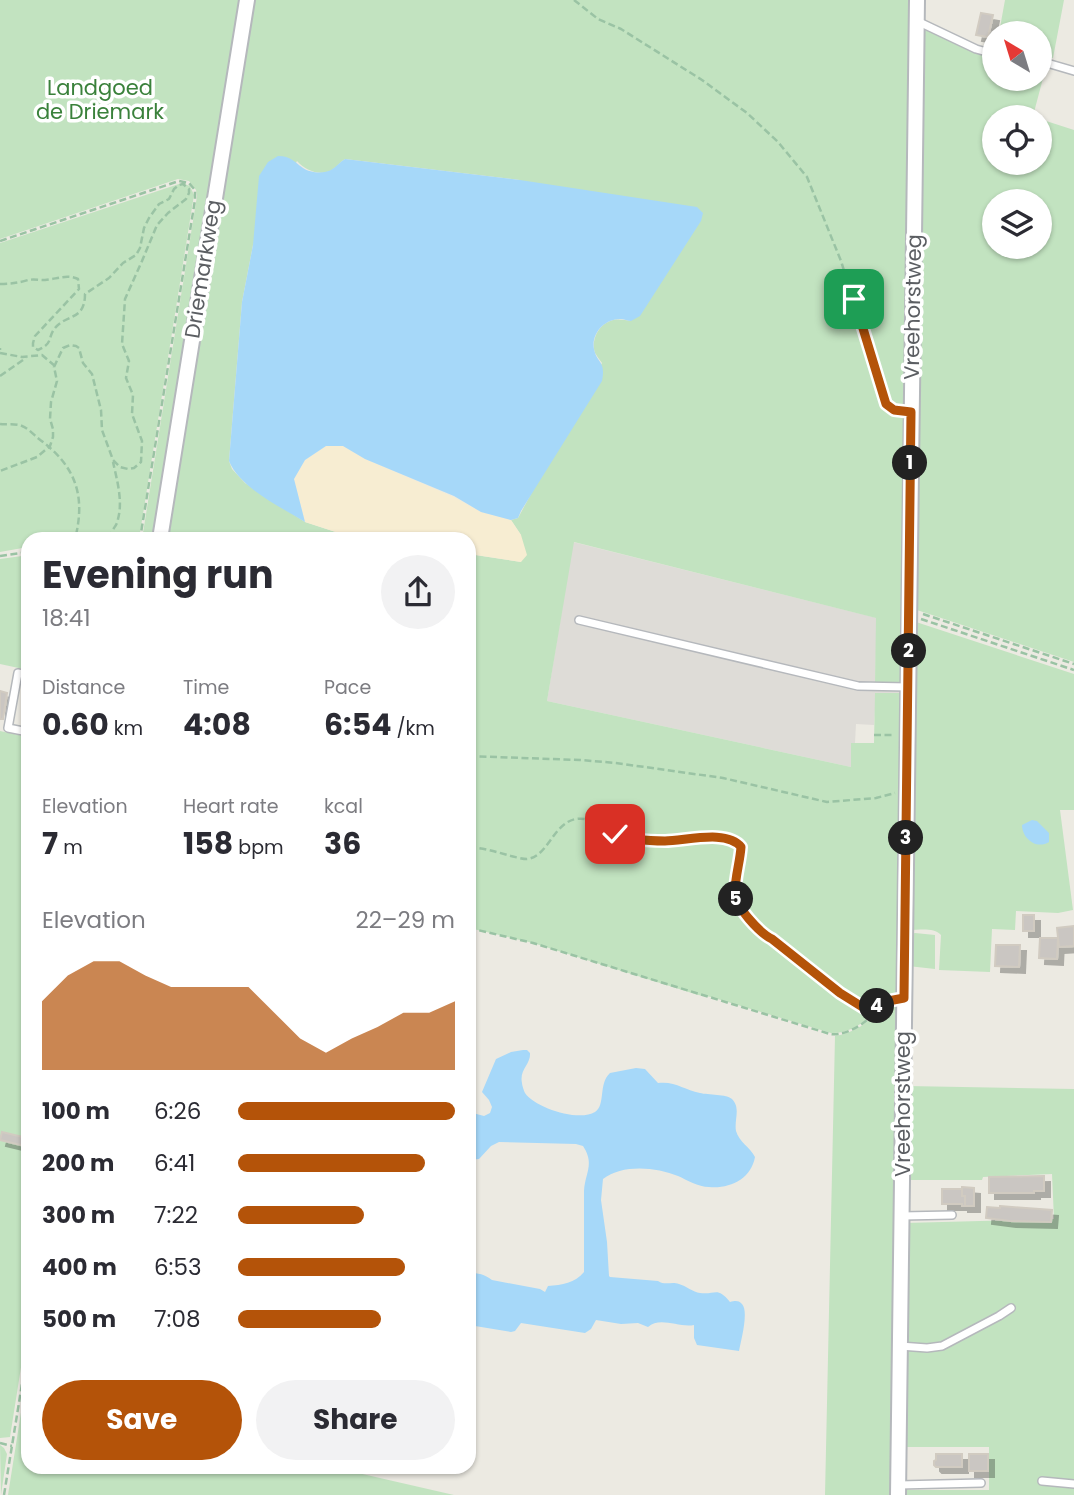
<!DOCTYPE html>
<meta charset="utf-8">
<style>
:root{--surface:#fff;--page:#f2f2f3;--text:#2b2b33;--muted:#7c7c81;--accent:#b45309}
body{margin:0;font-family:Poppins,sans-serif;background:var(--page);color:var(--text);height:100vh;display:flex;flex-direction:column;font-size:26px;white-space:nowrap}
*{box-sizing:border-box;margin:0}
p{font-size:23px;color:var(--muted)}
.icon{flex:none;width:38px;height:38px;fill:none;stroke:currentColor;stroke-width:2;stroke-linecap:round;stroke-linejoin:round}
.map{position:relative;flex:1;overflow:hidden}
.details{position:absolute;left:21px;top:532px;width:455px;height:942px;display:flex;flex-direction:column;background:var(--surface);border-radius:21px;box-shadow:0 2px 5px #0004}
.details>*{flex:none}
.needle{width:46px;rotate:322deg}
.fabs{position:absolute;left:982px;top:21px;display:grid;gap:14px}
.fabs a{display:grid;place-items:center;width:70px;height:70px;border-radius:50%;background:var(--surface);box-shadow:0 2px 5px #0004;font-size:35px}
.pin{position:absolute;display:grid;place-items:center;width:60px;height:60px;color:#fff;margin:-30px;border-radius:14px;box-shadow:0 4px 10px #0006}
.km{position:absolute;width:35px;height:35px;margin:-18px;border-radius:50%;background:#222;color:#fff;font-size:19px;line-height:35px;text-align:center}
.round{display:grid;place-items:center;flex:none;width:74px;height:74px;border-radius:37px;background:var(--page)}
.head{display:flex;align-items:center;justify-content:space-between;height:119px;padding:0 21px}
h1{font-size:38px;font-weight:700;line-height:52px}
.metrics{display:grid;grid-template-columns:repeat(3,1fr);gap:10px;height:119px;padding:7px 21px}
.metrics div{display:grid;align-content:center}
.metrics b{font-size:30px;font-weight:700}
.metrics small{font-size:19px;font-weight:400}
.metrics p{font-size:19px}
.chart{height:196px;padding:14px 21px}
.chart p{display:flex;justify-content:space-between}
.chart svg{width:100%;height:126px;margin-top:7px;fill:var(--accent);opacity:.7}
.cta{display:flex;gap:14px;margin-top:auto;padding:14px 21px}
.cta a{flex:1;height:80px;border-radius:42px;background:var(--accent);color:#fff;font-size:28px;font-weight:700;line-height:80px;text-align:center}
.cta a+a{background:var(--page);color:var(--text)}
ul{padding:0 21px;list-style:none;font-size:23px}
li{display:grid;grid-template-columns:112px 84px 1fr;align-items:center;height:52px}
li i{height:18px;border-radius:9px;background:var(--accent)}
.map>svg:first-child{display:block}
.industrial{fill:#dedcd7}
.green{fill:#c2e3c0;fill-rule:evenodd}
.sand{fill:#f7edd2}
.water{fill:#a6d8f9}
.building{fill:#cac6c2;stroke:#d1cbc1;stroke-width:2;filter:url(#shadow)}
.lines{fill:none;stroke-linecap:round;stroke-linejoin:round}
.service-casing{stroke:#b5b8bc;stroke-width:10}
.minor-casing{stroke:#b5b8bc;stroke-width:18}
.path{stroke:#9ac3a4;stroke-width:2.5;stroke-dasharray:7 3.5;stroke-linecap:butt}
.service{stroke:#fff;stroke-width:7}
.minor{stroke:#fff;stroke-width:14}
.route-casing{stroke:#fff;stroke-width:14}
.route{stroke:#b45309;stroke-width:9}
.labels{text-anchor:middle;stroke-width:7;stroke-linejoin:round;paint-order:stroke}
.park-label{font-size:21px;fill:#3a813b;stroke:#fff}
.street-label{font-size:21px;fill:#5b5e62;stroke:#fff}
</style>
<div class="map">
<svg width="1074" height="1495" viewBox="0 0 1074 1495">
<defs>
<filter id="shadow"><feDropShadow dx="6" dy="6" stdDeviation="0" flood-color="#0004"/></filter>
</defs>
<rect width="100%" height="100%" fill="#eceae2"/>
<path class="industrial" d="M573 542 877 618 875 682 903 683V693L876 694 874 725 856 724 855 743 851 744V767L547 701Z"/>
<path class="green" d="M0 0H244L155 539H142L197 196 196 190 189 181 178 179 0 239Z
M251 0H912L903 683 875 682 876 618 574 542 547 701 851 767V743H874L875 693H903L898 997C889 998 879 1001 873 1009 871 1012 870 1015 867 1018 859 1027 843 1034 831 1033L711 997 698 995 533 943 469 928V554L521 562V535L511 520 518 518 602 363C599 359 597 356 595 353 591 342 597 327 608 322 615 318 624 320 631 321L520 180 345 159C340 162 336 168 330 171 319 176 305 170 297 161L253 245 242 302 229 461 232 469 245 483 305 522 351 537 365 539H163Z
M1005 0H1064L1053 58 1049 57 1047 61 1040 59V33H999Z
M923 29H927L994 56V79H1040V65L1046 67 1033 116 1035 117H994V163H1040V119L1074 130V662L917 610 913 607 916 441 923 190 921 30ZM994 201H1040V247H994Z
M182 183 190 186 194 195 139 539H28V547L0 552V243Z
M22 556H28V670L0 664V559Z
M913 621 1074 674V810H1060L1073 910 1058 913 1016 911 1015 930 992 929 990 972 939 970 941 935C934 927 919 930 909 930Z
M0 731 28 737V1323L10 1437 0 1438Z
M915 933 935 935V969L908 966 909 935Z
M895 1000H898L893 1495H825L835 1036C845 1035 860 1028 868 1021 880 1009 874 1004 895 1000Z
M907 1086 1074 1089V1495H902V1490H989V1447H903L905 1223 1054 1219 1052 1174 983 1177 982 1180H906Z
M28 1368V1466L332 1467 454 1495H8Z
M0 1445 4 1448 7 1454 1 1495Z"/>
<path class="sand" d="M326 446H343L365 459 454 497 481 512 511 520 521 535 527 555 521 562 469 554V539H364L351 537 305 522 294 479 305 460Z"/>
<path class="water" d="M278 156C291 156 294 162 303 168 310 173 324 174 331 170 336 167 340 162 345 159L520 180 697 207 703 213 701 221 640 316 631 321C628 321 624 319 620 319 605 319 591 333 594 349 597 364 606 360 602 381L521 511 518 518 511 520 481 512 454 496 365 459 343 446H326L305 460 294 479 305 522C281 507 240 488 229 461L242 302 253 245 259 176 268 162Z
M1032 820 1037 821 1049 833V842C1036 850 1022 838 1022 825Z
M523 1050H527L530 1053C531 1064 519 1070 522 1083 522 1085 524 1091 525 1093 535 1108 579 1122 595 1112 606 1105 598 1084 610 1073L636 1068 645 1069 658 1083C676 1081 684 1090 700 1093 708 1095 727 1094 732 1099 741 1108 734 1120 736 1131 739 1142 750 1147 755 1157 751 1179 730 1189 709 1187 698 1187 687 1180 678 1176 656 1167 622 1164 603 1179L601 1200 607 1242 609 1276 610 1277 658 1281C666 1286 671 1281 679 1284 686 1286 693 1292 700 1293 716 1295 717 1286 730 1302 735 1301 738 1300 742 1304 749 1311 741 1341 739 1351L697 1345 694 1338V1325C679 1328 660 1316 648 1327L638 1323 621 1324 596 1320 591 1329 585 1333 521 1323 515 1331 511 1332 469 1325V1273C479 1273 484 1274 492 1280L540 1289 545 1292 548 1286C562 1285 575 1283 584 1272V1191C585 1173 595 1164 583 1146L576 1144 499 1142 491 1146 479 1159 469 1160V1112L484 1116 490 1113 492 1107 489 1100 482 1092 496 1059 511 1052Z"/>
<path class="building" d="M981 13 993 15 988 37 976 35Z
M0 691 7 693 3 719H0Z
M1023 915H1034V931H1023Z
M1074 926V946L1059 947 1057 928Z
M1040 938H1058L1057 959 1039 958Z
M996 945H1020L1019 967 995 966Z
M2 1132 27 1138 25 1146 0 1140Z
M1044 1176V1191H1034V1193H989V1177Z
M962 1187 974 1188V1206H965V1196H962Z
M942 1189H962V1196H965V1206H962V1204H942Z
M1000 1206 1052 1210 1051 1222 1010 1221 986 1218 987 1207 1000 1208Z
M936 1454H962V1467H936L934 1465V1461L936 1460Z
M969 1454H988V1471H969Z"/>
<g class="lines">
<defs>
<path id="service" d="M917 21 976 49 994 54
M1040 61 1074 71
M579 620 858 686 908 687
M28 675 18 673 8 728 28 732
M902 1216 952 1215
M900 1346 927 1348 942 1346 999 1316 1011 1308
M1042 1481 1074 1484
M899 1485 981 1483"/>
<path id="minor" d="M160 539 247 0
M898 1495 917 0"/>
</defs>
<use href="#service" class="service-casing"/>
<use href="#minor" class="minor-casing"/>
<path class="path" d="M574 0 598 19 621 29 702 80 747 113 778 142 807 177 841 261 886 403 894 410 901 411
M0 241 179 181 189 183 195 190V200L140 539
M0 284C10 284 18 283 28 280 33 279 39 280 45 280 57 279 67 274 78 279L79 289 35 336 33 343V347L38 350C54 343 47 338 55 328 66 314 85 321 85 294L109 278 123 263 136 255 140 248 144 228 149 218 159 204 169 199 174 189 179 185 183 184 189 189V193L186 199 168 213 157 225 142 261 125 299 122 344 129 361 126 378 133 395 132 414 142 441 141 462 134 468 128 469 120 467 113 460 102 430 101 410 92 374 83 363 79 348 76 346 70 345 63 348 54 367 57 381 51 402 50 419 53 429V437L50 446 37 457 0 471
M0 348V350
M0 353 22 357 42 355 55 366
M0 376 26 358
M0 424C6 425 16 423 22 426 28 428 34 435 39 439 76 466 86 496 75 539
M110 539C110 530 117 527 118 519 123 501 117 480 113 462
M0 556 28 552
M923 614 1074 664
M921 619 1074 670
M874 735H895
M469 756 580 760 616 763 723 778 827 802 876 798 895 793
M469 847C483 848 497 852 511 856 516 857 522 859 527 859 548 857 553 823 576 819 594 816 610 833 626 838 636 841 648 840 658 840 680 842 727 829 741 847L740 863 734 895 737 904 751 922 765 936 772 939 840 993 872 1013
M469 928 533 943 830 1034C842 1036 858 1028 867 1020 878 1010 874 1004 893 999
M0 1443 12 1446
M4 1495 28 1347"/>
<use href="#service" class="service"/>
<use href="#minor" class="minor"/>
</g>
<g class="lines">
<defs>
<path id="route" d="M615 834C631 840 648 841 665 841 685 841 727 829 741 847 740 862 735 877 735 892 734 906 760 933 772 939L840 993 872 1013 883 1002 904 998 911 412 894 410 886 404 854 299"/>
</defs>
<use href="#route" class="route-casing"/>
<use href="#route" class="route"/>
</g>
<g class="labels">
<g class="park-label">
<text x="100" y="95">Landgoed<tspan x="100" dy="24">de Driemark</tspan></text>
</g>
<g class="street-label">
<text transform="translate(203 269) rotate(-81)" y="7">Driemarkweg</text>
<text transform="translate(913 307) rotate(-89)" y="7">Vreehorstweg</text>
<text transform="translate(903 1104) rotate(-90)" y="7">Vreehorstweg</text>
</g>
</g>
</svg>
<div class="fabs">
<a><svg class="needle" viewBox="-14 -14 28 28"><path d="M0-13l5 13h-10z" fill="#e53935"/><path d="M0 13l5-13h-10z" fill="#7c7c81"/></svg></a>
<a><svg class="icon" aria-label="locate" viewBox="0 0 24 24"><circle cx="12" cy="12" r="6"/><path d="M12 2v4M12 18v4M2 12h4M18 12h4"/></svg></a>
<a><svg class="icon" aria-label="layers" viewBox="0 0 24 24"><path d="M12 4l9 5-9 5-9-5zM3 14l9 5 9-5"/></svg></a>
</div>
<div class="pin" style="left:854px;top:299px;background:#1e9e55"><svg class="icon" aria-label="arrive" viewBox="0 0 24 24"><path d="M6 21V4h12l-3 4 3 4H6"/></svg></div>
<div class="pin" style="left:615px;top:834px;background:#d93025"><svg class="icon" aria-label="check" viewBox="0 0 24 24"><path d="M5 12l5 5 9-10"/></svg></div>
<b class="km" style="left:910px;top:463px">1</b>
<b class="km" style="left:909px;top:651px">2</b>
<b class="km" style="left:906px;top:838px">3</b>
<b class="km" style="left:877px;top:1006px">4</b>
<b class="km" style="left:736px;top:899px">5</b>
<section class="details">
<div class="head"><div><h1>Evening run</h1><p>18:41</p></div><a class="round"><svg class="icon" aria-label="share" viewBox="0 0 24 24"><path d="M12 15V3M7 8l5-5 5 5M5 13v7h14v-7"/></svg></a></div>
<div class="metrics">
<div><p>Distance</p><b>0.60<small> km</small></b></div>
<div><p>Time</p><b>4:08</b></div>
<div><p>Pace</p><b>6:54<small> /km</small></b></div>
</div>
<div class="metrics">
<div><p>Elevation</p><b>7<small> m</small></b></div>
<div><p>Heart rate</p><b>158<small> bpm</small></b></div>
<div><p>kcal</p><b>36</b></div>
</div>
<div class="chart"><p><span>Elevation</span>22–29 m</p>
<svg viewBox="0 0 160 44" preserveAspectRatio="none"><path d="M0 44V20L10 11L20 6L30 6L40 11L50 15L60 15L70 15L80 15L90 24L100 33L110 38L120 33L130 29L140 24L150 24L160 20V44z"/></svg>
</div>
<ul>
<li><b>100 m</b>6:26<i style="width:100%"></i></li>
<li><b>200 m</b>6:41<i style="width:86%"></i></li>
<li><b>300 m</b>7:22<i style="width:58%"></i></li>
<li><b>400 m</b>6:53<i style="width:77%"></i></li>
<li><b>500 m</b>7:08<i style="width:66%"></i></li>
</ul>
<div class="cta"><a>Save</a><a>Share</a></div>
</section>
</div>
